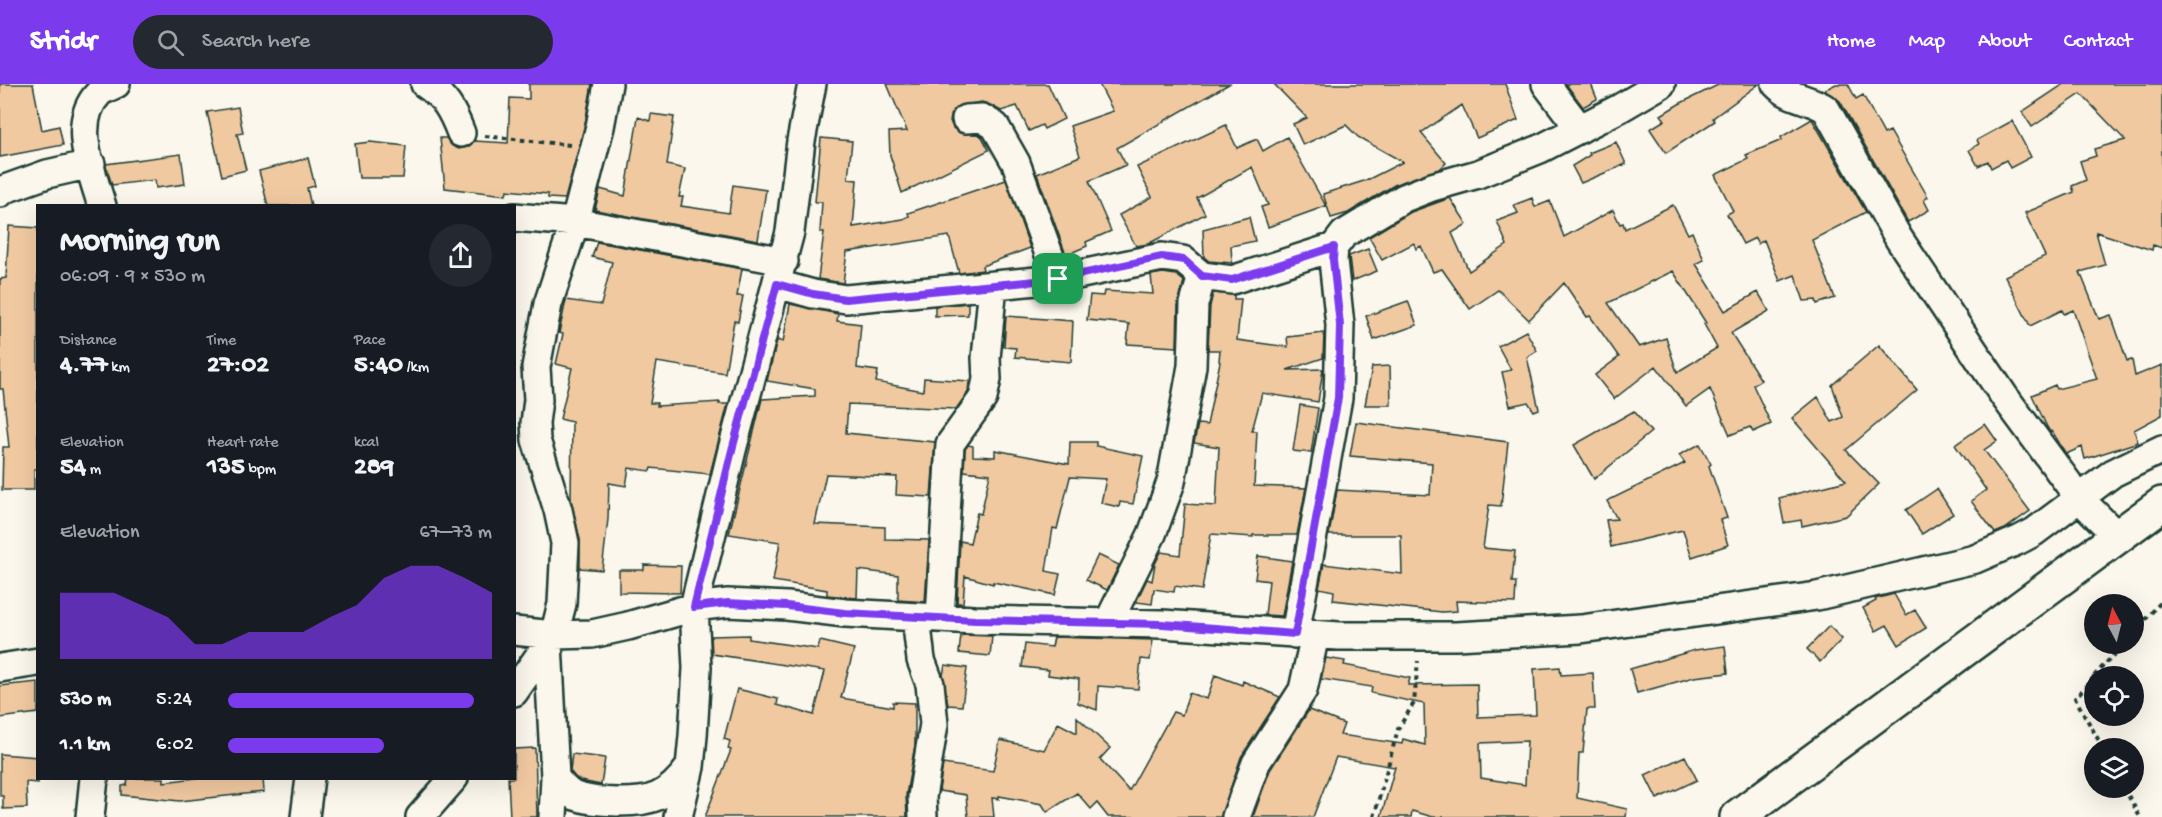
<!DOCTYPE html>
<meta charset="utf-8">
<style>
:root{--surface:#171b24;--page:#242831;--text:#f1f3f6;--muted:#9ea1a6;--accent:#7c3aed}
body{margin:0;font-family:"Gochi Hand",sans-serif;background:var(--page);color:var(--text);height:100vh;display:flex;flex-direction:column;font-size:22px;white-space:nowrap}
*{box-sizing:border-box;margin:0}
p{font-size:20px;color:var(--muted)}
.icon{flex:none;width:33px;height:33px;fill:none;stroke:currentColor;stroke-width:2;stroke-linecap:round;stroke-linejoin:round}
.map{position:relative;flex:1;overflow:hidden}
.side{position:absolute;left:36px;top:120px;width:480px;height:576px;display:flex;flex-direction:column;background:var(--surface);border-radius:0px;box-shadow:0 6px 24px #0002}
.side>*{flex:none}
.needle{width:39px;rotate:353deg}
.controls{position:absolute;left:2084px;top:510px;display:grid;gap:12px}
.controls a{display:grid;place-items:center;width:60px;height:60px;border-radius:50%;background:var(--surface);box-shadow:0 6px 24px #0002;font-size:30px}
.pin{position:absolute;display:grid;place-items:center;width:51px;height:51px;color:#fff;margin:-26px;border-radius:12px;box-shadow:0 3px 9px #0006}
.round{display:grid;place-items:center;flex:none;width:63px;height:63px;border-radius:32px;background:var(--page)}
.summary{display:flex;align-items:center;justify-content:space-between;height:102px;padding:0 24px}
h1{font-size:33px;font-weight:700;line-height:45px}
.stats{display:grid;grid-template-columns:repeat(3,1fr);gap:9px;height:102px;padding:6px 24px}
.stats div{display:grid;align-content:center}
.stats b{font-size:26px;font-weight:700}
.stats small{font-size:16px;font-weight:400}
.stats p{font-size:16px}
.chart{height:168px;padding:12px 24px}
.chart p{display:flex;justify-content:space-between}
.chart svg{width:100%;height:108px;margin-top:6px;fill:var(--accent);opacity:.7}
ul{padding:0 24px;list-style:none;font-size:20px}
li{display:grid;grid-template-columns:96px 72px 1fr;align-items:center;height:45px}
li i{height:15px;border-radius:8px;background:var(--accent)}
header{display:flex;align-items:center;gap:36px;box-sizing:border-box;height:84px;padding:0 30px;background:var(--accent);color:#fff}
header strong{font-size:28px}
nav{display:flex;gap:33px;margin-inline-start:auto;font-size:21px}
.search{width:420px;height:54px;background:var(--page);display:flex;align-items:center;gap:15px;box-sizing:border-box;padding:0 21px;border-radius:33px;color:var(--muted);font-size:22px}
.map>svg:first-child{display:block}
.building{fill:#f1c9a1;stroke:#1f3d34;stroke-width:1.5;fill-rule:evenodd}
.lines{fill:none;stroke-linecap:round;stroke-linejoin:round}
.minor-casing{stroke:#1f3d34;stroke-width:32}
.major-casing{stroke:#1f3d34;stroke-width:38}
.path{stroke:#1f3d34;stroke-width:4;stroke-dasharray:4.5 4.5;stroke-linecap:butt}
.minor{stroke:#fbf7ec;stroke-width:27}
.major{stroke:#fbf7ec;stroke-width:33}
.route-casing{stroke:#fff;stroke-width:12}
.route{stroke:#7c3aed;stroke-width:8}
</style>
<header>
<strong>Stridr</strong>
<div class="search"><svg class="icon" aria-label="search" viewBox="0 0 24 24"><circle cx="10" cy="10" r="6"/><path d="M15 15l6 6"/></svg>Search here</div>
<nav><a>Home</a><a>Map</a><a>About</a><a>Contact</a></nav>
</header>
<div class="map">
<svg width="2162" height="733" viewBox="0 0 2162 733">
<rect width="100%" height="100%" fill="#fbf7ec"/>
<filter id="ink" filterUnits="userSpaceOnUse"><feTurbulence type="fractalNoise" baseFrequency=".0167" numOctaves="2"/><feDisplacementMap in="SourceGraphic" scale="12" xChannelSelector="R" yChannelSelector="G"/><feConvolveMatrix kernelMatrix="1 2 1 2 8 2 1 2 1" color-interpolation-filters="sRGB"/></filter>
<g filter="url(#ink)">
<path class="building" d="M0 0H33L42 46 59 42 63 61 0 73Z
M529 0H592L585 40 565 115 548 114V110L507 106 506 111 445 104 440 54H446L452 62 459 65 467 63 474 57 508 59 510 14 529 15Z
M887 0H1048L1064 35 1044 45 1042 41 1029 47 1017 22 1001 27 990 21 982 18 958 22 952 29 950 37 953 44 960 49 978 50 982 53 989 66 902 109 890 71 889 48 907 47Z
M1099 0H1229L1117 64 1126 81 1089 97 1111 147 1086 158 1087 162 1066 171 1037 90 1080 72 1070 42 1113 27Z
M1274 0H1505L1518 36 1477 54 1462 21 1421 49 1446 79 1440 85 1396 100 1348 129 1331 134 1323 110 1367 96 1403 78 1358 53 1346 41 1303 61 1293 40 1307 34Z
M1566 0H1591L1597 15 1583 23Z
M1720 0H1759L1713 34 1715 37 1666 69 1650 45 1665 36 1661 31 1679 20Z
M1836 0H1848L1856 15 1863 11 1884 50 1890 47 1928 113 1924 116 1929 126 1908 138 1840 17 1824 6Z
M2064 0H2162V164L2153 161 2152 166 2096 148 2105 181 2080 188 2099 235 2111 231 2127 277 2132 276 2135 292 2162 281V331L2134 346 2138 358 2085 375 2082 363 2066 370 2052 347 2050 348 2047 343 2032 311 2055 301 2057 305 2097 295 2073 226 2064 230 2062 226 2030 242 2005 192 2045 172 2025 129 2074 108 2072 102 2086 96 2080 77 2096 72 2094 65 2125 56 2081 10 2032 43 2022 28Z
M238 23 243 49 237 50 246 86 222 92 207 28Z
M651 30 674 33 667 81 685 85 679 113H683L681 122 729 129 733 101 766 106 758 156 595 126 600 105 625 112 638 33 650 37Z
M1812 35 1866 128 1812 156 1835 214 1817 220 1816 216 1804 217 1795 191 1780 197 1764 156 1758 160 1755 154 1743 160 1727 130 1733 127 1715 91 1748 75 1746 71 1782 56 1781 53Z
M2012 37 2031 73 2010 84 2006 76 1991 84 1988 77 1978 82 1969 66 1979 60 1977 56Z
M1226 41 1237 64 1257 55 1263 67 1287 53 1326 122 1268 143 1261 123 1268 121 1252 83 1197 114 1205 130 1148 160 1136 162 1119 131 1152 113 1137 83Z
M821 54 852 57 848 95 857 96 853 143 903 135 909 132 908 129 1006 96 1030 164 982 182 983 186 959 189 949 152 847 168 843 199 818 195 824 148H820L822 118H815Z
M370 58 406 62 403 94H359L355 60Z
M1616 58 1626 80 1581 99 1572 82 1590 71 1589 69Z
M181 70 185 100 156 104 155 96 112 101 106 82V80Z
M308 74 315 102 307 104 311 122H268L259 87Z
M1450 114 1467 140 1452 149 1469 187 1507 161 1497 137 1518 129 1514 121 1532 114 1535 123 1550 117 1564 153 1613 126 1620 140 1623 139 1625 145 1673 121 1688 150 1692 148 1704 176 1696 180 1725 227 1758 208 1769 227 1731 249 1761 296 1753 301 1771 340 1753 348 1750 343 1730 351 1710 305 1686 322 1656 282 1614 315 1595 291 1619 273 1590 232 1587 233 1564 199 1529 236 1498 206 1470 225 1442 185 1433 188 1421 162 1416 165 1414 159 1382 176 1369 153 1411 128ZM1673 187 1706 239 1704 240 1717 264 1677 288 1666 254 1639 263 1608 219Z
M1249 133 1255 157 1231 162 1232 179 1209 177 1204 173 1203 145Z
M9 142 38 144V385H34V406H2L3 363H9L3 305H0V195L6 194Z
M597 158 742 185 737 212H743L738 238 734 237 725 289 657 278 650 319H657V322L720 318 719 320H728L710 390 651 384 650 387 629 384 626 402 609 399 608 435 602 486 580 484V456L571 416 572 338 560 335 572 284 556 280 563 250 559 249 566 216 601 221 612 178 592 173Z
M1368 165 1377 187 1352 197 1349 172Z
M1163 189 1176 191 1184 197 1178 219 1177 263 1127 260 1129 240 1087 236 1090 211 1103 212 1104 207 1153 210 1151 191Z
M1213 209 1234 211V215H1241L1237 256 1288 263 1287 253 1324 249 1323 274 1287 286 1323 285 1318 318 1262 309 1252 347H1257L1254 402 1306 404 1297 451H1253V453L1211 450 1202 506 1175 502 1174 508 1154 505 1152 520 1136 518 1147 495 1152 497 1155 480 1161 468 1180 471 1185 420 1216 422 1219 363 1194 359 1198 340 1207 341 1220 278 1219 277 1220 266H1208L1210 222Z
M1408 217 1417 241 1374 256 1366 232Z
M968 219V231L935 232V222Z
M790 220 838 230 837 237 861 240 857 284 878 287 876 298 923 307 924 294 969 297 968 308 956 325 848 320 846 349 935 358 931 413 896 411 897 393 826 390 815 440 885 443V455L929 456 925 518 898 516V491L858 486 857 514 827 511V506L773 497 780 458 729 450 762 315 815 312V305L767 297 777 256 783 258Z
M1006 232 1073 237 1071 278 1015 273 1016 264 1004 263Z
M1526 247 1537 267 1527 273 1539 325 1534 327 1528 318 1510 322 1502 288 1511 286 1498 262Z
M1879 261 1917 306 1846 366 1879 400 1846 432 1802 442 1801 436 1784 439 1779 414 1846 397 1792 334 1818 313 1832 338 1843 333 1832 301Z
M1390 282 1391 321H1365L1372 283Z
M1300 321 1318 324 1311 369 1293 367Z
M1634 327 1651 348 1594 395 1574 361Z
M1356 338 1508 358 1501 422 1489 421 1483 464 1515 467 1512 498H1516L1515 519 1456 517 1457 527 1442 528 1333 516 1334 507 1319 504 1324 480 1402 490 1401 451H1329L1337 406 1430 411 1432 379 1350 372Z
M1985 340 1997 357 1984 366 2030 427 2005 445 1995 449 1971 417 1986 406 1955 361Z
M1070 358H1096V362L1143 372 1133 420 1120 418 1119 423 1101 419 1106 395 1070 393 1057 445 1053 444 1046 487 1060 490 1055 511 993 498V500L965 492 963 519H957L960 457 970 459 977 429 981 430 990 390 964 387 965 365 968 361 973 362V372L995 373V366L1069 380Z
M1700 360 1711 380 1709 382 1727 434 1720 436 1728 461 1692 473 1683 446 1611 463 1606 436 1617 435 1607 417 1685 379 1679 371Z
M1937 405 1953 430 1922 450 1906 426Z
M1098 471 1119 481 1107 506 1086 496Z
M1258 472 1292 477 1282 532 1265 531 1269 497 1255 495Z
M644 481 681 482 680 509 619 508V486H644Z
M1894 510 1906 531 1915 526 1926 544 1899 561 1887 541 1876 547 1863 524 1876 517 1875 515Z
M1829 542 1842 555 1820 578 1807 565Z
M749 551V555L818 565 820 557 854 565 841 614 893 623V618L915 619V661L906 711 907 733H705L731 666 728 665 730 657 724 655 737 605 778 615 777 621 814 631 825 587 712 570 711 552Z
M961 551 992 552 990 572 959 569Z
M1054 553 1153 556 1150 576 1141 575 1138 605 1098 602 1097 626 1078 619 1079 595 1048 591 1049 586 1022 583 1025 560 1052 563Z
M1725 562 1728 589 1694 593 1637 609 1630 585 1695 566Z
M1326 574 1345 577 1344 581 1410 594 1408 601 1477 600 1478 633 1536 631 1534 585 1560 583 1561 591 1593 589 1595 625H1587L1583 669H1579L1577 714 1627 725 1626 733H1433L1412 727 1411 733H1381L1395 683 1336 673 1313 733H1253L1270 686 1309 626 1344 640 1340 651 1402 660 1403 655 1425 661 1424 620 1371 609 1372 603 1321 595ZM1527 657 1525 701 1481 694 1480 659Z
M945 581 967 584 962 622 948 621 943 591Z
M1215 591 1242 601 1243 597 1280 613 1241 673 1221 733H1108L1097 719 1091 725 1077 709 1047 728 1042 720 999 712V715L992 714 994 733H968L966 711 939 707 943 680 993 687 1000 656 1044 666 1058 639 1077 649V633L1110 664 1100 675 1129 707 1173 628 1182 631 1189 609 1207 615Z
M38 598V629L0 634V602Z
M535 664 537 733H510L508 694H514V665Z
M0 670 38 673V699L26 698 27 724 3 725V712H0Z
M572 670 605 674 601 701 581 697 575 693 570 687Z
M1685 672 1697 696 1657 715 1645 691Z
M128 694H164V698L196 694H263L264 708 180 717 122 711V702L127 701Z"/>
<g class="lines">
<defs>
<path id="minor" d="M425 0C446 14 452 26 461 49
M1546 0 1580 45
M1776 0C1790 15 1810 14 1826 25L1899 155 2004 312 2079 414 2116 451
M966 35 982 34 995 42 1016 79 1058 195
M0 109 5 105 47 90 91 80
M102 122C92 88 70 38 99 9 103 5 111 3 116 0
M514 133 575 138 784 177
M777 200 813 210 846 215 1058 195 1162 173 1183 176 1202 192 1232 196 1334 163
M916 533 921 576 930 600 934 640 922 713 923 733
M940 534 950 360 983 314 987 295 986 274 993 201
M1108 539 1152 450 1171 398 1192 282 1194 220 1202 192
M514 547 554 551 592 550 628 542 694 523 728 519 787 522 845 529 975 536 1162 540 1339 552H1456L1581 545 1817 512 1975 475 2019 456 2034 448 2113 389 2162 365
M1295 550 1338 314 1340 241 1333 176 1334 163 1344 150 1404 114 1432 103 1478 90 1540 65 1620 24 1661 0
M548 560 555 693 553 733
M0 584 38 578
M514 608 554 551 562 520 565 459 558 426 536 356 535 339 538 316 536 283 548 220 575 138 600 43 608 0
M555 693C560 700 566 708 575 712 596 719 638 721 658 712 672 706 681 695 689 684
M90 733 94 694
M305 733 310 694
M420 733 454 694
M678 733 690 683 693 652 697 584 694 523 732 366 790 148 801 57 812 0
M1236 733 1256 679 1303 606 1315 551"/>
<path id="major" d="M1737 733 2162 420"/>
</defs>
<use href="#minor" class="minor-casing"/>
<use href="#major" class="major-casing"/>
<path class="path" d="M485 52 570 61
M2133 549 2162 517
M2094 592 2124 560
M2094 593 2075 614 2103 664
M2124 704 2140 733
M1374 733 1398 645 1414 619 1418 577"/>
<use href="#minor" class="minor"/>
<use href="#major" class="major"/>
</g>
</g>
<g class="lines" filter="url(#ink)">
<defs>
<path id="route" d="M1334 163 1333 176 1340 241 1338 314 1295 550 1162 540 975 536 845 529 787 522 728 519 694 523 732 366 777 200 813 210 846 215 1058 195 1162 173 1184 176 1202 192 1232 196Z"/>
</defs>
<use href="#route" class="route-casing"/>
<use href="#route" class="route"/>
</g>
</svg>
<div class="controls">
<a><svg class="needle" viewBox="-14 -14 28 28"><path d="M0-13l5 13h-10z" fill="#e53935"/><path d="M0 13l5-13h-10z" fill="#9ea1a6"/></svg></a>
<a><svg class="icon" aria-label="locate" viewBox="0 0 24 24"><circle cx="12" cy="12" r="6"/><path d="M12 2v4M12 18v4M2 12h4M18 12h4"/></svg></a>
<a><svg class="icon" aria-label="layers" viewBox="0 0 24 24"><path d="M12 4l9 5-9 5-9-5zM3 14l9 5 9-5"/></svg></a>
</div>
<div class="pin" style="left:1058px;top:195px;background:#1e9e55"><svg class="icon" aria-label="arrive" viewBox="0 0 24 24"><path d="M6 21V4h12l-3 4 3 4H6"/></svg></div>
<section class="side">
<div class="summary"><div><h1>Morning run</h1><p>06:09 · 9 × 530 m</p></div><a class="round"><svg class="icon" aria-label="share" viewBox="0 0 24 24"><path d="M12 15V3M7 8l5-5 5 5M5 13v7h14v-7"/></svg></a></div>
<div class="stats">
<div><p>Distance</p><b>4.77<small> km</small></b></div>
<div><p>Time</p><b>27:02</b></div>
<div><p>Pace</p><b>5:40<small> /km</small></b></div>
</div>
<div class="stats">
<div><p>Elevation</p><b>54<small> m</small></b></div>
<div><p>Heart rate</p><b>135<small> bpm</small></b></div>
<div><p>kcal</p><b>289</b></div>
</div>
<div class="chart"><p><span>Elevation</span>67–73 m</p>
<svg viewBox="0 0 160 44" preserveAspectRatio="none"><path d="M0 44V17L10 17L20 17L30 22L40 27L50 38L60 38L70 33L80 33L90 33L100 27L110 22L120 11L130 6L140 6L150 11L160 17V44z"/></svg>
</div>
<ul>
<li><b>530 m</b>5:24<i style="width:93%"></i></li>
<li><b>1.1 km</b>6:02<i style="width:59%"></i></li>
</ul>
</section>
</div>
